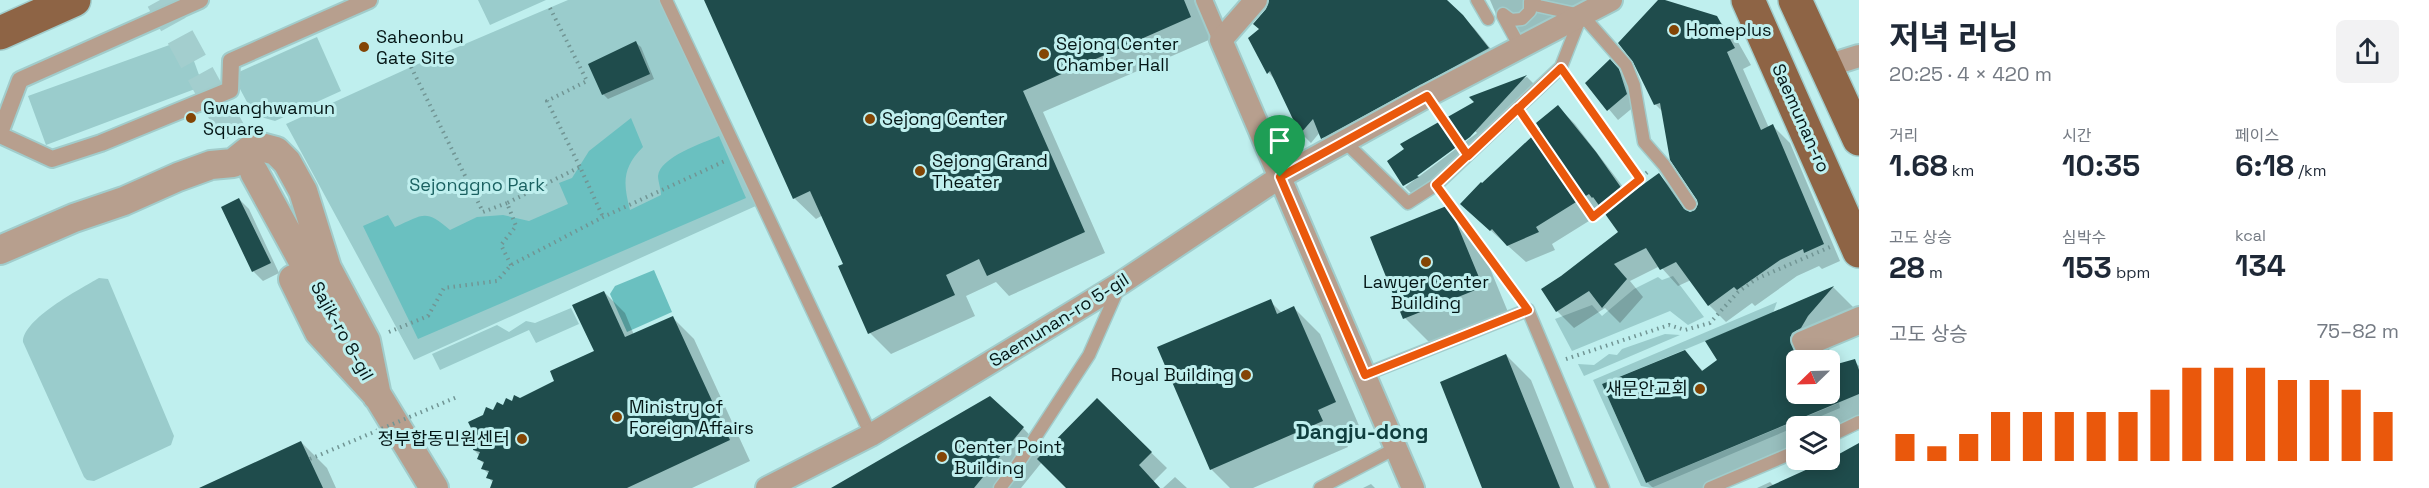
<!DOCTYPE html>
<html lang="ko">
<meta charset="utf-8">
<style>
:root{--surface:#fff;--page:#f2f2f3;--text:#1f2937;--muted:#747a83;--accent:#ea580c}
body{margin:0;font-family:"Space Grotesk","Noto Sans KR",sans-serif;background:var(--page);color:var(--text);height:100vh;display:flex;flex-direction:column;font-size:22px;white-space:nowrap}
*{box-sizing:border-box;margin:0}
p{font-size:20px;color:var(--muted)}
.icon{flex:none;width:33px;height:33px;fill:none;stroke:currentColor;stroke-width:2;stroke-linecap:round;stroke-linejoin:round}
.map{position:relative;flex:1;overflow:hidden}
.side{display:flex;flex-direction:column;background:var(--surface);width:570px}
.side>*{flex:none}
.needle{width:39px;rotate:247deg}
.fabs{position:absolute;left:1786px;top:350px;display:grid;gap:12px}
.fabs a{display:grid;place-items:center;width:54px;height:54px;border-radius:9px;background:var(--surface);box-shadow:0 3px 15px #0003;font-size:30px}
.pin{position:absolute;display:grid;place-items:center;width:51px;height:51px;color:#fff;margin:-62px -26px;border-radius:50% 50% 50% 0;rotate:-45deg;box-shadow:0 0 6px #0007}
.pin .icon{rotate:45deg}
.round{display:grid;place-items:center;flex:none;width:63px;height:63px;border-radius:9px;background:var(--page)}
.headline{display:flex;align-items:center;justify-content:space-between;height:102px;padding:0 30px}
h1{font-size:33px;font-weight:700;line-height:45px}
.figures{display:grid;grid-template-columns:repeat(3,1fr);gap:9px;height:102px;padding:6px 30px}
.figures div{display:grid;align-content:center}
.figures b{font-size:30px;font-weight:700}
.figures small{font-size:16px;font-weight:400}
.figures p{font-size:16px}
.chart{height:168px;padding:12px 30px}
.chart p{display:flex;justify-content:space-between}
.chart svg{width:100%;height:108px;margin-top:6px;stroke:var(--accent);stroke-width:6}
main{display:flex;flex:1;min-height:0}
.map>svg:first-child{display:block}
.green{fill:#9acccc}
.forest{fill:#6ac0c0}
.shadow{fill:#0003}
.building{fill:#1f4c4c}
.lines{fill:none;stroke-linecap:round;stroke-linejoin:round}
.tertiary-tunnel{stroke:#a3cece;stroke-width:28;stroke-dasharray:28 14;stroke-linecap:butt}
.service-casing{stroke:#a1cccb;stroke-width:15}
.pedestrian-casing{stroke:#a1cccb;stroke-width:20}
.minor-casing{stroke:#a1cccb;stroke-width:26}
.tertiary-casing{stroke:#a1cccb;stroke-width:32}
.primary-casing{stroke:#a1cccb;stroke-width:36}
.path{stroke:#719594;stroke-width:4;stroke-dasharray:1.5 4.5;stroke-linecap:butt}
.service{stroke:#b79f8e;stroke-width:12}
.pedestrian{stroke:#b79f8e;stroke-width:16}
.minor{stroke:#b79f8e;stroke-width:22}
.tertiary{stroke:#b79f8e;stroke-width:28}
.primary{stroke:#8e6445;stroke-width:33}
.path-bridge{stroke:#719594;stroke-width:4;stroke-dasharray:1.5 4.5;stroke-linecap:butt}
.route-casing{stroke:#fff;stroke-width:12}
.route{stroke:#ea580c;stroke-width:8}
.poi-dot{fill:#834505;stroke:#bfefee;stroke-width:2}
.labels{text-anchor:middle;stroke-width:6;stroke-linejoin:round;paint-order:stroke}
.poi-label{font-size:18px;fill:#041616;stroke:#bfefee;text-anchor:start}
.street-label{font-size:18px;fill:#041616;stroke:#bfefee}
.park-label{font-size:18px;fill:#1a6161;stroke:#bfefee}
.quarter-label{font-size:21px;font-weight:bold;fill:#0f3e3e;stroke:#bfefee}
</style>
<main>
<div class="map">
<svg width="1859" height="488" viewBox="0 0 1859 488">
<rect width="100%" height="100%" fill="#bfefee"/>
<path class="green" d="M478 0H546L490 25Z
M568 0H665L758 205 414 360 286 124 411 67Z
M317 37 341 91 275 121 254 115 240 89 239 72Z
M186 39 203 86 46 145 28 96Z
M1673 276 1704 317 1688 325 1670 311 1572 351 1555 319 1592 305 1602 316 1634 289 1658 277 1662 280Z
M99 278 108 279 174 436 171 445 94 481 87 480 84 477 23 342C23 319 80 289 99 278Z
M1777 302 1773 313 1602 384 1646 483 1839 403 1840 408 1651 488 1641 486 1593 380Z
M571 308 579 324 536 343 529 330 440 370 432 354 497 325 509 332 526 321 535 323Z
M1665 334 1680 335 1584 376 1578 364 1594 365 1609 354 1617 355 1622 349Z"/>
<path class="forest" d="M631 118 643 147C622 168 623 183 630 210L661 195C661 189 658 181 658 176 660 157 703 143 719 136L746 198 418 339 363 226 388 215 395 227C423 215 425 208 450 230L477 217 503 215 529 221 568 204 559 183 572 178 589 151Z
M654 270 672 312 627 332 610 294 615 286Z"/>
<path class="shadow" d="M706 0H1194L1211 39 1043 112 1105 253 1009 296 996 282 966 296 975 316 891 354 870 333 845 265 823 215 816 219 794 198Z
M1270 0H1445L1474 28 1499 59 1333 149 1320 132 1311 143 1301 133 1276 81 1269 73 1250 38 1261 29Z
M1490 0H1609L1522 39 1496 14Z
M1660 0 1716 18 1734 35 1751 65 1743 69 1769 128 1773 126 1790 143 1840 261 1822 269 1819 266 1797 276 1755 306 1752 303 1726 322 1709 305 1691 280 1678 286 1660 266 1630 281 1643 297 1620 323 1605 308 1574 328 1557 311 1620 233 1605 211 1552 244 1555 250 1526 262 1479 220 1558 107 1575 124 1630 196 1659 175 1676 192 1691 214 1696 212 1700 204 1663 112 1655 104Z
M636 43 641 47 654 79 608 99 603 94Z
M1620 71 1628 81 1636 105 1618 120 1587 83Z
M1527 77 1537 87 1415 197 1405 187 1477 133 1475 131 1405 184V186L1389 161 1476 102 1472 98Z
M239 199 249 209 279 273 263 281 253 271Z
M1449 206 1475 232 1508 312 1431 344 1405 318Z
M1833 287 1858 312 1833 342 1827 354 1817 360H1797V393H1830V367L1854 361 1859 366V430L1830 442V426H1797V456L1722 488H1653L1648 483 1604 385 1684 352 1704 372 1719 361 1707 342Z
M604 292 625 313 634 335 673 318 694 339 750 461 692 488H493V483L488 477 489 474 483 469 485 465 479 459 480 456 474 450 494 412 556 382 596 352Z
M1270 301 1282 313 1294 308 1320 334 1360 428 1343 436 1348 447 1253 488H1230L1211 469Z
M1506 355 1531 380 1574 488H1484Z
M1097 400 1167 468 1153 482 1159 488H1068L1042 462 1021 488H834L1023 428 1046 452Z
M301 442 327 468 336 488H203Z
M1859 445V488H1757L1770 482 1774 486Z
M1175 477 1187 488H1163Z
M1371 484 1375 488H1363Z"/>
<path class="building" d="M704 0H1184L1191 17 1023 91 1085 232 987 276 979 259 946 275 955 295 868 334 838 266 843 264 810 191 793 199Z
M1269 0H1447L1463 15 1489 48 1321 139 1313 119 1300 134 1270 71 1267 74 1248 38 1259 29 1253 24 1266 9Z
M1658 0H1665L1717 16 1735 48 1727 52 1761 130 1773 124 1824 244 1804 253 1803 249 1780 260 1737 290 1734 287 1708 306 1676 262 1660 270 1646 248 1614 264 1627 279 1602 308 1589 291 1556 312 1541 289 1561 276 1618 232 1593 197 1592 198 1589 194 1536 227 1539 232 1507 246 1492 229 1490 231 1460 204 1481 182 1482 183 1540 129 1536 123 1558 105 1596 152 1627 196 1659 173 1684 209 1690 212 1695 210 1698 204 1697 200 1670 160 1660 103 1654 105 1633 62 1618 43Z
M636 41 650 74 602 95 588 64Z
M1610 59 1619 69 1627 94 1607 111 1585 83Z
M1527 75 1470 137 1417 176 1419 177 1403 186 1387 161 1404 149 1400 144 1474 102 1469 97Z
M239 198 271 263 252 272 221 207Z
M1449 205 1483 287 1403 319 1370 237Z
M1834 286 1808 316 1801 328 1792 333 1790 338 1797 357 1810 360H1797V393H1830V366L1855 359 1859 370V394L1646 483 1602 384 1685 350 1702 371 1717 360 1705 341Z
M604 291 625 337 673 316 730 440 627 488H490L493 480 486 478 489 471 481 469 484 462 477 459 480 452 473 450 476 438 468 422 483 415 486 407 493 410 497 402 503 405 506 398 512 401 514 395 520 398 554 381 550 371 594 351 572 305Z
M1271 299 1277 314 1294 306 1336 402 1318 410 1323 421 1210 470 1157 347Z
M1506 354 1560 488H1482L1440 382Z
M990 396 1024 427 974 488H831Z
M1097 398 1152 452 1139 465 1160 488H1066L1037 459Z
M301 441 323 488H199Z
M1859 443V488H1766L1830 459Z"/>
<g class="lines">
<path class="tertiary-tunnel" d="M160 0 254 172"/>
<defs>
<path id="service" d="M666 0 871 435
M1477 0 1488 19
M1503 14 1511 20 1522 19 1530 11V2L1539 6 1581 15
M1582 15 1626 65 1634 85 1644 142 1664 165 1690 204
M1503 16 1520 47
M1344 141 1408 203 1436 185 1561 67 1581 16
M1364 375 1528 310 1603 488
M1830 436 1859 422
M1000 488 1016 467 1089 355 1119 287
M1320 488 1396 448
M1710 488 1797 451"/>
<path id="pedestrian" d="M1204 0 1221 40
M0 133 20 80 200 0
M0 135 52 159 101 143 230 90 231 61 369 0
M1859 315 1800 340 1804 349 1859 326"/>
<path id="minor" d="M1256 0 1221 40 1413 488
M1827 66 1859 56
M767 488 871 435 1121 283 1280 177 1427 96 1611 0"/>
<path id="tertiary" d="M254 172 324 300
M0 250 74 218 124 201 178 177 211 165 233 163 248 151 261 147 276 151 287 162 303 191 327 268 366 341 377 396
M293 279 319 332 376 394
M368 380 434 488"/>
<path id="primary" d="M1748 0 1859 251
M1795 0 1859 139
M0 33 74 0"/>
</defs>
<use href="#service" class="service-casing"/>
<use href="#pedestrian" class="pedestrian-casing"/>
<use href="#minor" class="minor-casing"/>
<use href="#tertiary" class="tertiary-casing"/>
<use href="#primary" class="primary-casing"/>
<path class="path" d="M550 8 587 81 547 101 580 167
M411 67 483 212 507 203
M1570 80 1640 179
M1440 114 1459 142
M1527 120 1593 217 1650 170
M1444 197 1518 297
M511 265 501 245 516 226 507 203 580 167 603 217
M389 332 428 316 444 288 497 281 511 265 603 217 725 161
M1566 359 1669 325 1685 330 1710 323 1738 292 1756 279 1830 247"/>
<use href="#service" class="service"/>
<use href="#pedestrian" class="pedestrian"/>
<use href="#minor" class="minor"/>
<use href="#tertiary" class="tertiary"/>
<use href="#primary" class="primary"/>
<path class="path-bridge" d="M310 459 457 397"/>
</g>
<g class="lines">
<defs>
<path id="route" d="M1280 177 1365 375 1528 310 1436 185 1518 108 1593 217 1640 179 1561 68 1468 156 1427 96 1280 177"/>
</defs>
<use href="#route" class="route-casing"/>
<use href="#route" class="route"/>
</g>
<g class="poi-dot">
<circle cx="1674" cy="30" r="6"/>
<circle cx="364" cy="47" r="6"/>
<circle cx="1044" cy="54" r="6"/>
<circle cx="191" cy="118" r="6"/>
<circle cx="870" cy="119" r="6"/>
<circle cx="920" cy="171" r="6"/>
<circle cx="1426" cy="262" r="6"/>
<circle cx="1246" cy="375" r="6"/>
<circle cx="1700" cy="389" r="6"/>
<circle cx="617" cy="417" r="6"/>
<circle cx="522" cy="439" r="6"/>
<circle cx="942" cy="457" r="6"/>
</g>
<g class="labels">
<g class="poi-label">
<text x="1686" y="36">Homeplus</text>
<text x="376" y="43">Saheonbu<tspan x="376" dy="21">Gate Site</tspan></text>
<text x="1056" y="50">Sejong Center<tspan x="1056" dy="21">Chamber Hall</tspan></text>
<text x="203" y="114">Gwanghwamun<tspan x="203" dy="21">Square</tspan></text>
<text x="882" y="125">Sejong Center</text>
<text x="932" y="167">Sejong Grand<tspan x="932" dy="21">Theater</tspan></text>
<text x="1426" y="288" text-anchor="middle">Lawyer Center<tspan x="1426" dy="21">Building</tspan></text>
<text x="1234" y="381" text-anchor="end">Royal Building</text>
<text x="1688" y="395" text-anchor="end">새문안교회</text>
<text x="629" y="413">Ministry of<tspan x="629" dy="21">Foreign Affairs</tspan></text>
<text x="510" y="445" text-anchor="end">정부합동민원센터</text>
<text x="954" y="453">Center Point<tspan x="954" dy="21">Building</tspan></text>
</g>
<g class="street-label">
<text transform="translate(1801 118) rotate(66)" y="6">Saemunan-ro</text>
<text transform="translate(1059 320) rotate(-32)" y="6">Saemunan-ro 5-gil</text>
<text transform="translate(342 331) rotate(61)" y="6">Sajik-ro 8-gil</text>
</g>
<g class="park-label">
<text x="477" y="191">Sejonggno Park</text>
</g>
<g class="quarter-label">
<text x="1362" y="439">Dangju-dong</text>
</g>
</g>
</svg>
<div class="fabs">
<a><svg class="needle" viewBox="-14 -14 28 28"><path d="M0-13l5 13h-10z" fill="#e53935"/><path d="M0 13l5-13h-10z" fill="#747a83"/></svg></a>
<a><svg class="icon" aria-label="layers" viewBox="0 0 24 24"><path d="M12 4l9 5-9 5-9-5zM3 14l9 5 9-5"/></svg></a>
</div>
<div class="pin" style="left:1280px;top:177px;background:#1e9e55"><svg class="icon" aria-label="arrive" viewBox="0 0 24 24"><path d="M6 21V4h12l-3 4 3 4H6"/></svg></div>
</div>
<section class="side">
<div class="headline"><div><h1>저녁 러닝</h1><p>20:25 · 4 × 420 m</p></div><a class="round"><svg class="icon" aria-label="share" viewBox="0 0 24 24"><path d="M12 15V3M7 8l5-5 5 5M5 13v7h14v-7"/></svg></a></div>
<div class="figures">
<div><p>거리</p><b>1.68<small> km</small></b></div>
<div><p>시간</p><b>10:35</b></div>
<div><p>페이스</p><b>6:18<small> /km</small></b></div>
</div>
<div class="figures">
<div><p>고도 상승</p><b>28<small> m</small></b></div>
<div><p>심박수</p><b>153<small> bpm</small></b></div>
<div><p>kcal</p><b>134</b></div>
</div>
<div class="chart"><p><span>고도 상승</span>75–82 m</p>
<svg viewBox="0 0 160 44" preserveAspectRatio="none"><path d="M5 44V33M15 44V38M25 44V33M35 44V24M45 44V24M55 44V24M65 44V24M75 44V24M85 44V15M95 44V6M105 44V6M115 44V6M125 44V11M135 44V11M145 44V15M155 44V24"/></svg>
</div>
</section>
</main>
